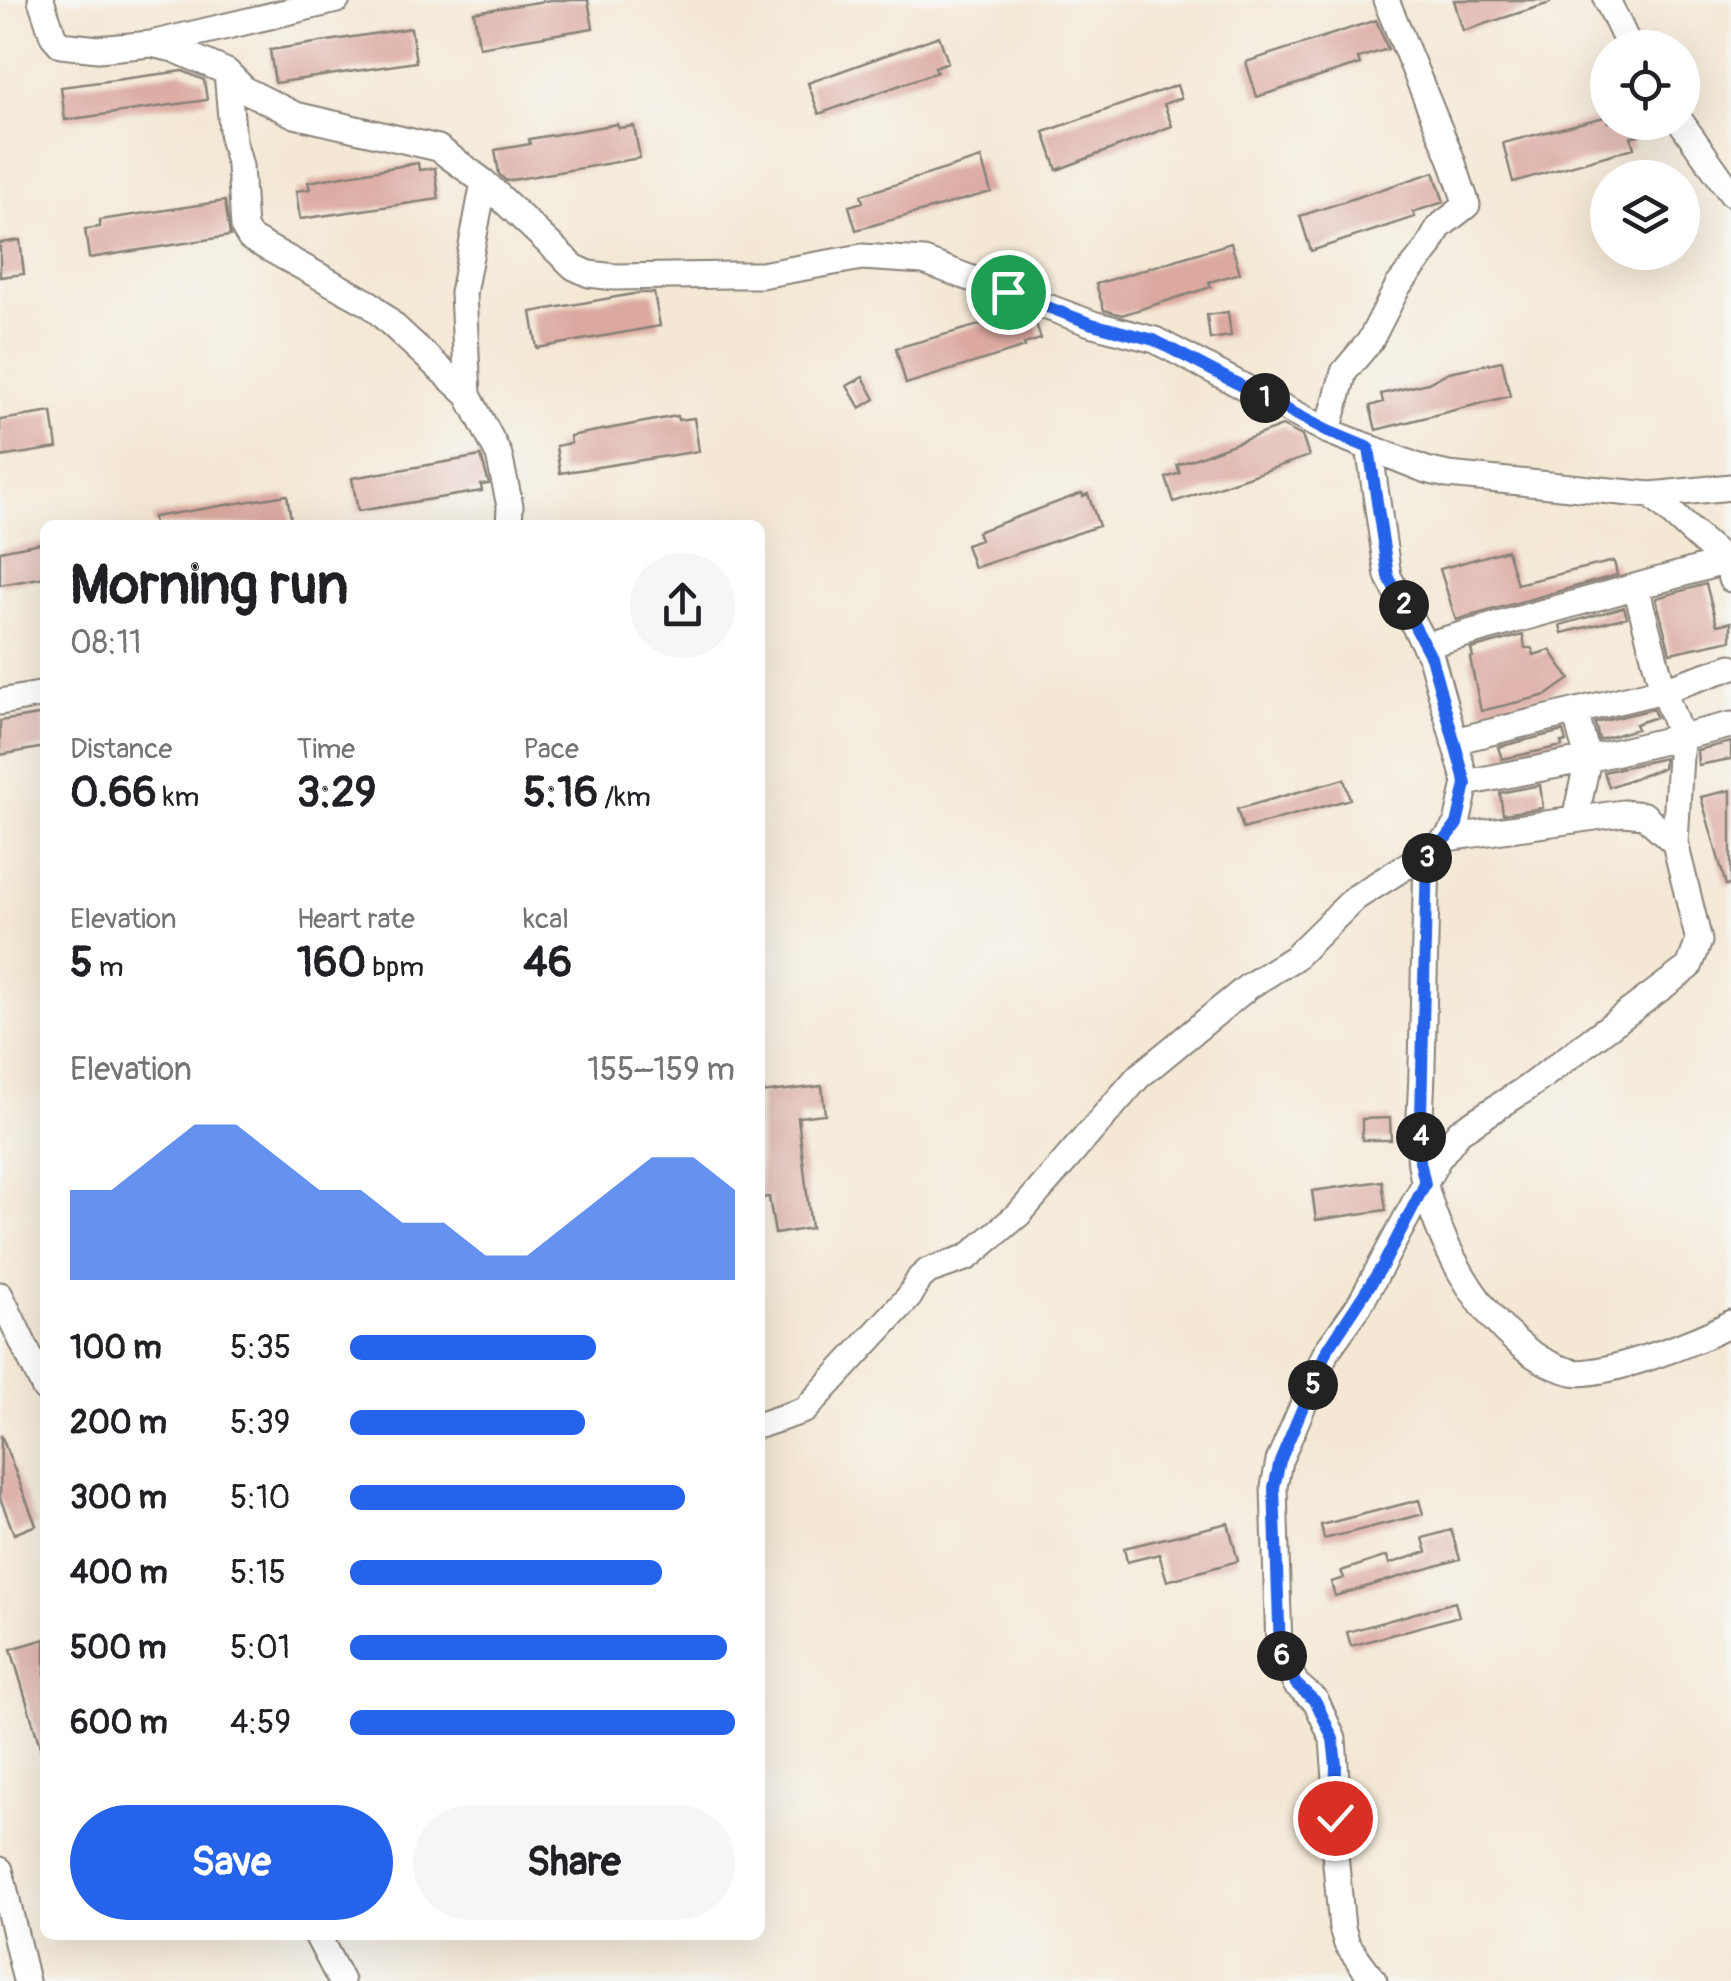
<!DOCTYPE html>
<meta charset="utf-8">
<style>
:root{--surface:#fff;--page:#f6f6f6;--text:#202124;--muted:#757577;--accent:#2563eb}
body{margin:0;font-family:Pangolin,sans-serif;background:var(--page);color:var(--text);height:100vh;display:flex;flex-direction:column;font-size:38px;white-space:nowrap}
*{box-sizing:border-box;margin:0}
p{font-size:32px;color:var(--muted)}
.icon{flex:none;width:55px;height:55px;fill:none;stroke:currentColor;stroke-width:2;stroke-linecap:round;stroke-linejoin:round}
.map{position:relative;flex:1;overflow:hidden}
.details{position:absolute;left:40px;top:520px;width:725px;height:1420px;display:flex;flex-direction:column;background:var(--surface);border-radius:15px;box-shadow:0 10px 40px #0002}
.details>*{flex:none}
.fabs{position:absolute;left:1590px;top:30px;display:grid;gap:20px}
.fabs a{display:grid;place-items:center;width:110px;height:110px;border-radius:50%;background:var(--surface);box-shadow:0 10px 40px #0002;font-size:50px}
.pin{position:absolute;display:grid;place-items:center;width:85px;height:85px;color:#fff;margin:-42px;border:5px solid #fff;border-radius:50%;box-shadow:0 2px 10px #0007}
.km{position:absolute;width:50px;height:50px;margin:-25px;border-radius:50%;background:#222;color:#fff;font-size:28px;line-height:50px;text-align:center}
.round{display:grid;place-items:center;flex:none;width:105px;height:105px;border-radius:52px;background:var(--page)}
.overview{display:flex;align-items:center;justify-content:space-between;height:170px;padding:0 30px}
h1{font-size:55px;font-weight:800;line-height:75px}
.stats{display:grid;grid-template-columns:repeat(3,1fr);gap:15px;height:170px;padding:10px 30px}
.stats div{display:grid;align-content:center}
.stats b{font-size:42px;font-weight:800}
.stats small{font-size:28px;font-weight:400}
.stats p{font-size:28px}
.chart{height:280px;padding:20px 30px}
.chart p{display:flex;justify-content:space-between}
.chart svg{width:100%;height:180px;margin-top:10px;fill:var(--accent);opacity:.7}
.button{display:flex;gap:20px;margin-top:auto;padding:20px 30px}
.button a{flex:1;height:115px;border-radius:60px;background:var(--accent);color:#fff;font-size:40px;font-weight:800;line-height:115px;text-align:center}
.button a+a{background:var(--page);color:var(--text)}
ul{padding:0 30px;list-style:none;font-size:32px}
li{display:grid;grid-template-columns:160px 120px 1fr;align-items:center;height:75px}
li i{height:25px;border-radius:12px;background:var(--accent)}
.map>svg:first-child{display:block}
.building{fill:#dba9a0}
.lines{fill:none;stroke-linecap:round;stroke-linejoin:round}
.minor-casing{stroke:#888278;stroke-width:29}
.minor{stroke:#fff;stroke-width:25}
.route-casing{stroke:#fff;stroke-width:20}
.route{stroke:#2563eb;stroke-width:12}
</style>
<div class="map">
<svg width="1731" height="1981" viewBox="0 0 1731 1981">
<rect width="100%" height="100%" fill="#f6f6f2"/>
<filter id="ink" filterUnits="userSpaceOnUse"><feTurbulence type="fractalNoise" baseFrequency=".01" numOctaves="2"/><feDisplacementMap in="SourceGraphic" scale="20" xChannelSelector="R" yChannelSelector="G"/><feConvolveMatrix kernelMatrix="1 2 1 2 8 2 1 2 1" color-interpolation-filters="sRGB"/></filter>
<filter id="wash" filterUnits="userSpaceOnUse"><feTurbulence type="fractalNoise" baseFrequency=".0048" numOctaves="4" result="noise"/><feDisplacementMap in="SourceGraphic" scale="40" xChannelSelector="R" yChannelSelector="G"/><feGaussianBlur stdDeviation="2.25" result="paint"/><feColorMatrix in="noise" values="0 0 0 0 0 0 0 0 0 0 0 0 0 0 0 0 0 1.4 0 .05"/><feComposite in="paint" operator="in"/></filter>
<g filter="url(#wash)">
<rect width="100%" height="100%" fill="#f4e8d5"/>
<g id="blocks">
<path class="building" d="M551 0H588L593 28 479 47 474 12Z
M1454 0H1550V3L1463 31Z
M1376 20 1388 49 1358 58 1360 64 1257 97 1246 62Z
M411 28 416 62 275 83 270 50Z
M939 36 948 62 935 67 937 72 819 114 808 83Z
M183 71 204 80 207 100 65 120 61 87Z
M1177 85 1181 98 1164 104 1172 126 1057 170 1044 132Z
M1608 116V122H1665L1666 128 1631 137 1634 148 1513 182 1503 143Z
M617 124 618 128 634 126 640 158 506 181 499 174 495 150 530 144 529 139Z
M981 158 991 192 856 230 849 206 863 202 861 195Z
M418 163 419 170 435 168 439 199 300 219 296 191 310 189 308 182Z
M1434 172 1444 202 1413 212 1415 217 1311 251 1300 216Z
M225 201 230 236 89 258 85 229 100 227V220Z
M20 240 24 274 0 277V243Z
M1231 243 1240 273 1209 282 1211 287 1122 315 1104 310 1096 284Z
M639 293H654L660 326 537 348 531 312Z
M1228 312 1231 336 1210 339 1207 315Z
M1019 314 1035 320 1041 339 1024 344 1025 347 906 384 896 348Z
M1502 361 1510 396 1376 430 1370 406 1383 402 1381 394 1428 383 1449 372Z
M863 377 875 399 860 408 847 386Z
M52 412 57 448 0 457V420Z
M677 416 678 420 694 418 699 451 560 473 556 446 571 443 570 436Z
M1282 426 1302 436 1309 456 1174 502 1166 478 1180 473 1177 465Z
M481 456 489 484 481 485 482 491 358 511 352 478Z
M1082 493 1083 496 1088 494 1099 526 974 568 966 545 980 540 977 532Z
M287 495 292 525H154L153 517Z
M45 542V577L0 585V551Z
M1507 550 1517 584 1614 561 1617 575 1456 620 1440 569Z
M1706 584 1717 625 1731 622V640L1670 653 1656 598Z
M1624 607 1627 617 1562 633 1560 625Z
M1523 635 1525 648H1532L1534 655 1550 650 1570 679 1547 695 1481 711 1470 658 1473 657 1471 649Z
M1653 709 1656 717 1635 724 1637 729 1599 740 1595 723Z
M45 714V747L0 755V721Z
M1563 731 1566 742H1561L1562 746 1502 759 1498 747Z
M1731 742V759L1698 765 1697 750Z
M1664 758 1663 768 1609 787 1604 772Z
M1344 779 1350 799 1243 829 1237 809Z
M1540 785 1543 808 1503 814 1500 793Z
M1731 790V885H1726L1701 797Z
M822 1086 825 1114 798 1117 811 1228 775 1234 769 1197 760 1198V1093Z
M1390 1118 1391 1140H1362V1119Z
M1382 1181 1386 1210 1316 1220 1312 1191Z
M1 1435 36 1525 14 1534 0 1498Z
M1419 1500 1423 1514 1324 1539 1321 1525Z
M1228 1523 1238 1561 1167 1581 1159 1554 1127 1562 1124 1548Z
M1451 1530 1460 1559 1335 1596 1331 1582 1344 1578 1341 1571 1387 1556 1389 1564 1427 1552 1423 1538Z
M1455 1602 1459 1616 1351 1646 1347 1632Z
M45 1639V1749L41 1750 11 1649Z"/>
</g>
</g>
<g filter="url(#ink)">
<use href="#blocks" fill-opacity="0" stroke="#888278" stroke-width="2.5"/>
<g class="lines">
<defs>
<path id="minor" d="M41 0 53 36 61 45 98 49 151 44 337 0
M1607 0 1630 48
M151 44 174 49 227 72 245 90 295 115 438 148 484 182 574 267 589 274 615 277 732 275H761L862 257 924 261 1093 324 1155 340 1328 431 1426 470 1448 475 1651 495 1731 487
M227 72 233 141 240 166 244 228 250 238 370 304 468 395 499 455 510 506 509 525
M1681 122 1731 193
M468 395 463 293 484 182
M1328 431 1344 372 1370 341 1398 286 1428 248 1439 227 1467 205 1451 158 1386 0
M1651 495C1678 517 1699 541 1727 561L1731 579
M1426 645 1731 560
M0 702 45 694
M1575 712 1588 759 1575 820
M1454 741 1663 690 1731 667
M1466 783 1588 759 1731 725
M1447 838 1623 813 1644 815 1675 843
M1427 853C1426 924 1424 995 1422 1066 1422 1098 1417 1134 1421 1165 1432 1239 1493 1353 1572 1372 1601 1378 1704 1340 1731 1323
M0 1295 45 1389
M760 1425 805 1410 909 1297 920 1278 928 1271 968 1257 1019 1214 1138 1077 1249 986 1294 958 1355 898 1427 853 1447 838 1457 824 1466 783 1431 657 1388 576 1369 447
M0 1870 26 1981
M317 1935 341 1981
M1374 1981 1347 1944 1342 1928 1334 1843 1337 1792 1333 1739 1316 1701 1296 1684 1279 1649 1274 1487 1279 1461 1326 1352 1359 1306 1438 1159 1459 1132 1527 1088 1689 967 1699 941 1675 843 1681 738 1663 690 1636 587"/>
</defs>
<use href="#minor" class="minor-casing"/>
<use href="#minor" class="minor"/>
</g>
</g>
<g class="lines" filter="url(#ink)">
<defs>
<path id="route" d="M1008 292 1092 324 1154 340 1328 431 1369 448 1388 576 1431 657 1466 784 1457 824 1447 838 1427 852 1420 1161 1425 1184 1383 1265 1326 1352 1280 1461 1274 1487 1280 1650 1296 1684 1316 1702 1333 1739 1336 1765 1335 1818"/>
</defs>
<use href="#route" class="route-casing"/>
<use href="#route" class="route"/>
</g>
</svg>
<div class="fabs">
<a><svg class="icon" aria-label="locate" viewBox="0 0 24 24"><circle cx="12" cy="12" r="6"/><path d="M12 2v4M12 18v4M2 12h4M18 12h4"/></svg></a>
<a><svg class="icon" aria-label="layers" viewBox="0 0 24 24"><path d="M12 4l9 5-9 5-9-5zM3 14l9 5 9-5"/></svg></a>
</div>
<div class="pin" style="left:1008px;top:292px;background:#1e9e55"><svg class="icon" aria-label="arrive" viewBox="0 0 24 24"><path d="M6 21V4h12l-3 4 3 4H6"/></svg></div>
<div class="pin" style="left:1335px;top:1818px;background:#d93025"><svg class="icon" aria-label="check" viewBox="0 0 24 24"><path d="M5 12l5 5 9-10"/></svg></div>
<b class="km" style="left:1265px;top:398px">1</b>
<b class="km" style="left:1404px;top:605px">2</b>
<b class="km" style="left:1427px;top:858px">3</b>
<b class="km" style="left:1421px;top:1137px">4</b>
<b class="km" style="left:1313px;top:1385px">5</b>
<b class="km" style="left:1282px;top:1656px">6</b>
<section class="details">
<div class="overview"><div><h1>Morning run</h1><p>08:11</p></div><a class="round"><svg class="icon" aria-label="share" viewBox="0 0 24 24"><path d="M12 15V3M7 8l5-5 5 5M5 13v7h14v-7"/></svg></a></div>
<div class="stats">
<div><p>Distance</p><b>0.66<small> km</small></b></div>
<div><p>Time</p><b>3:29</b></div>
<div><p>Pace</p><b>5:16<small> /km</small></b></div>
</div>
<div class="stats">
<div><p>Elevation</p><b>5<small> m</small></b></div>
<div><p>Heart rate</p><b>160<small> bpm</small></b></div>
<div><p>kcal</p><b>46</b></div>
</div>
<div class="chart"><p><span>Elevation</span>155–159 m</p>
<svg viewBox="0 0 160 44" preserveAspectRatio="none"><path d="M0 44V22L10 22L20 14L30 6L40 6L50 14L60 22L70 22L80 30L90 30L100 38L110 38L120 30L130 22L140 14L150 14L160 22V44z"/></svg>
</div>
<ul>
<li><b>100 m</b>5:35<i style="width:64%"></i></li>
<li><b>200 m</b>5:39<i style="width:61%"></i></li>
<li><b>300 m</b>5:10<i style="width:87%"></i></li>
<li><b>400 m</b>5:15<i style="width:81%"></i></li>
<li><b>500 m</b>5:01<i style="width:98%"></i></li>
<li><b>600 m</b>4:59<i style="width:100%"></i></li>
</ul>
<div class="button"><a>Save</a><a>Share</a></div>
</section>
</div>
